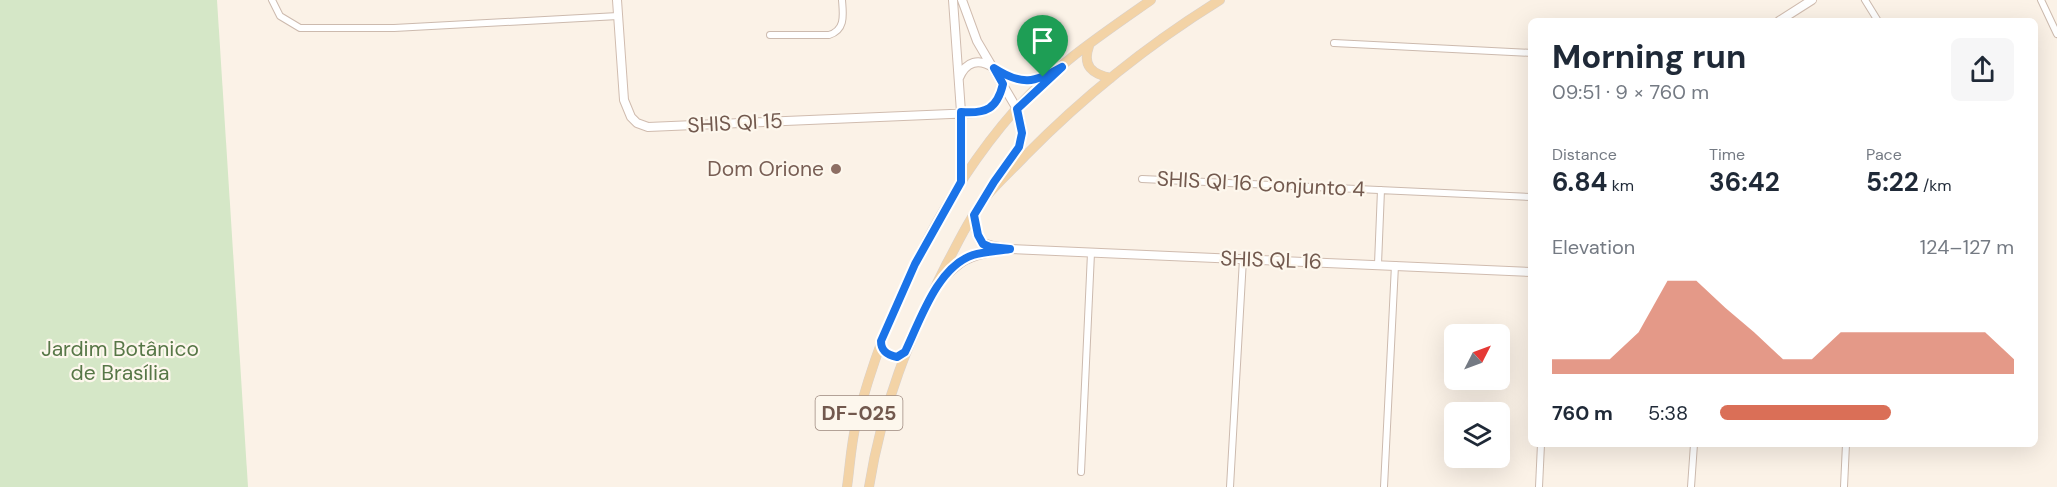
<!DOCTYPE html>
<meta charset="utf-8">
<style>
:root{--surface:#fff;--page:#f6f6f7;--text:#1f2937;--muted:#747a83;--accent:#da6f57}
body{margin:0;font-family:"DM Sans",sans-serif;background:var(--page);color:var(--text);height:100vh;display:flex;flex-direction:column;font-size:22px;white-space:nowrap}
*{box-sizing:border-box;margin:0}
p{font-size:20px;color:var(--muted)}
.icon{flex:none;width:33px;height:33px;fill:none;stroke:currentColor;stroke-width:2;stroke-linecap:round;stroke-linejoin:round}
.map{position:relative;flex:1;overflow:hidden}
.drawer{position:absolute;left:1528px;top:18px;width:510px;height:429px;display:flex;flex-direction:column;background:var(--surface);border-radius:9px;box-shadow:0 6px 24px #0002}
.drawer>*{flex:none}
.needle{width:39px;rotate:48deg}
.tools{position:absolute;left:1444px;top:324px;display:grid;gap:12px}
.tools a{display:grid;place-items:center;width:66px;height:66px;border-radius:9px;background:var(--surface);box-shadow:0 6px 24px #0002;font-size:30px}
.pin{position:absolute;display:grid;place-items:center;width:51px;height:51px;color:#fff;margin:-62px -26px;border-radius:50% 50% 50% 0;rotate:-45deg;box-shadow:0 0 6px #0007}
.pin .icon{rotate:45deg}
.round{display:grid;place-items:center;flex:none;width:63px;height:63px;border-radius:9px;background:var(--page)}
.head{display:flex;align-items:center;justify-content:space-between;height:102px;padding:0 24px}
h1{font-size:33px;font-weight:700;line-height:45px}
.stats{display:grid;grid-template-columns:repeat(3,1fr);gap:9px;height:102px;padding:6px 24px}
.stats div{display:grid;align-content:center}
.stats b{font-size:26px;font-weight:700}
.stats small{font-size:16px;font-weight:400}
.stats p{font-size:16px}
.chart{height:168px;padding:12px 24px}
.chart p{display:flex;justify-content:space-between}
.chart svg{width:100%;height:108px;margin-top:6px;fill:var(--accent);opacity:.7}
ul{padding:0 24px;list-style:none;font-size:20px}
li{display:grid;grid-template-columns:96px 72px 1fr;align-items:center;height:45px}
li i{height:15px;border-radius:8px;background:var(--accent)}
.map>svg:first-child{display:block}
.green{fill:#d5e7c7}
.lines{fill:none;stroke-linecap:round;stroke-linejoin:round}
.street-casing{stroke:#ccbaae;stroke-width:8}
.secondary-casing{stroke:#d0bcaf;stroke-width:10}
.primary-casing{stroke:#d8d1cd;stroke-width:10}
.street{stroke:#fff;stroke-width:6}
.secondary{stroke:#fff;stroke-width:8}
.primary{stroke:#f3d3a6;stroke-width:9}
.route-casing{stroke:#fff;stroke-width:12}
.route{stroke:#1a73e8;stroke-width:8}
.education-dot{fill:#8d6e63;stroke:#fdf7ed;stroke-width:2}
.labels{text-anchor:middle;stroke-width:4.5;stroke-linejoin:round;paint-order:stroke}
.shield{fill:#fdf7ed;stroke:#9c887e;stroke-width:1.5}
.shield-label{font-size:20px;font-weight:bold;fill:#72594e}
.street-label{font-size:21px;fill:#72594e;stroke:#fdf7ed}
.education-label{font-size:21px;fill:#785e54;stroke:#fdf7ed;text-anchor:end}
.park-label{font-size:21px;fill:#577747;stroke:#fdf7ed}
</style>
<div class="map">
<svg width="2057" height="487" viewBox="0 0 2057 487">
<rect width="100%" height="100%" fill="#fbf2e7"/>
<path class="green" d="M0 0H217L248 487H0Z"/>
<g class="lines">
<defs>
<path id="street" d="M272 0 280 16 300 28H394L618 16
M1865 0 1878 21
M2041 0 2057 34
M770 35H829C846 30 843 14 842 0
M1334 43 1532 53
M1142 179 1532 197
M1378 264 1381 190
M1081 472 1091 253
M1230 487 1243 259
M1384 487 1395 265
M1539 487 1541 444
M1691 487 1694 444
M1844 487 1846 444"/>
<path id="secondary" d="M617 0 624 100 631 117 637 123 648 127 974 113C993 110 999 101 1003 84
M953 0 961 112V182
M962 0 977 41 1017 109
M1779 21 1812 0
M959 78C966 61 979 58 994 68
M974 215C978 248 980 243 1010 249L1532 272
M937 284C960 262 965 256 997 251"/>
<path id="primary" d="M1089 46C1082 66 1092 74 1111 78
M994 68C1012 80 1029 85 1049 74
M993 183 1019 147C1024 134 1021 122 1017 109
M881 341 883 349C889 357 897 358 905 352
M847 487C850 466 851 444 856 424 884 314 941 194 1016 109 1054 66 1104 33 1151 0
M869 487C882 405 909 339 946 265 958 243 969 218 985 198 997 183 1012 170 1025 156 1084 96 1149 44 1220 0"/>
</defs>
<use href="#street" class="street-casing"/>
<use href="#secondary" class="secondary-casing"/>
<use href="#primary" class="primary-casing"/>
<use href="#street" class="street"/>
<use href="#secondary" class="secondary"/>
<use href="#primary" class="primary"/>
</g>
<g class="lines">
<defs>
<path id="route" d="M1062 67 1017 109 1022 133 1019 147 994 182 974 215 978 235 983 244 990 247 1010 249C998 251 984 252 973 255 937 267 920 321 905 352L897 357C887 355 881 351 881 341L915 264 961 182V112C986 114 997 109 1003 84L994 68C1022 86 1034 83 1062 67Z"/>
</defs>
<use href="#route" class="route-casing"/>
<use href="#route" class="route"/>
</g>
<circle class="education-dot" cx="836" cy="169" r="6"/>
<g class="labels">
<rect class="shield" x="815.5" y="396" width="87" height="34" rx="4.5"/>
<g class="shield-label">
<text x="859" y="420">DF-025</text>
</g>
<g class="street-label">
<text transform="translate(735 123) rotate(-3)" y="7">SHIS QI 15</text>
<text transform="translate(1261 184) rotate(3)" y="7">SHIS QI 16 Conjunto 4</text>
<text transform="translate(1271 260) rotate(2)" y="7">SHIS QL 16</text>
</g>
<g class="education-label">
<text x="824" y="176">Dom Orione</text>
</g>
<g class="park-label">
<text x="120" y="356">Jardim Botânico<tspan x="120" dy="24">de Brasília</tspan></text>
</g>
</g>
</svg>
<div class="tools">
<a><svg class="needle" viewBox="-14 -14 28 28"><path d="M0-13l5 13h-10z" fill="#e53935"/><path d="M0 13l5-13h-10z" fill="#747a83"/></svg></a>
<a><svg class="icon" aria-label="layers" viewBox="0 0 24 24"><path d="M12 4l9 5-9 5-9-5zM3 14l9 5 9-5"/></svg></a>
</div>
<div class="pin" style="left:1043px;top:77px;background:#1e9e55"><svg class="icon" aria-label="arrive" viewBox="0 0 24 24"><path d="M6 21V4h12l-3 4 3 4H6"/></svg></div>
<section class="drawer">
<div class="head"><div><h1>Morning run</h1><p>09:51 · 9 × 760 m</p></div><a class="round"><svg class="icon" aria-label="share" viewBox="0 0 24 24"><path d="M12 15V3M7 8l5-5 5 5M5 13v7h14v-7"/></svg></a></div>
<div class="stats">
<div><p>Distance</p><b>6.84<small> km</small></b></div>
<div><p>Time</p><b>36:42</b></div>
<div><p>Pace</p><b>5:22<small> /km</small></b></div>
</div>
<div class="chart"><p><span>Elevation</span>124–127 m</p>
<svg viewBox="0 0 160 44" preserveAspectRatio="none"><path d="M0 44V38L10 38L20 38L30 27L40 6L50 6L60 17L70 27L80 38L90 38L100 27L110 27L120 27L130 27L140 27L150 27L160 38V44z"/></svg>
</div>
<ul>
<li><b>760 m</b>5:38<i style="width:58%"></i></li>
</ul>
</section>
</div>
